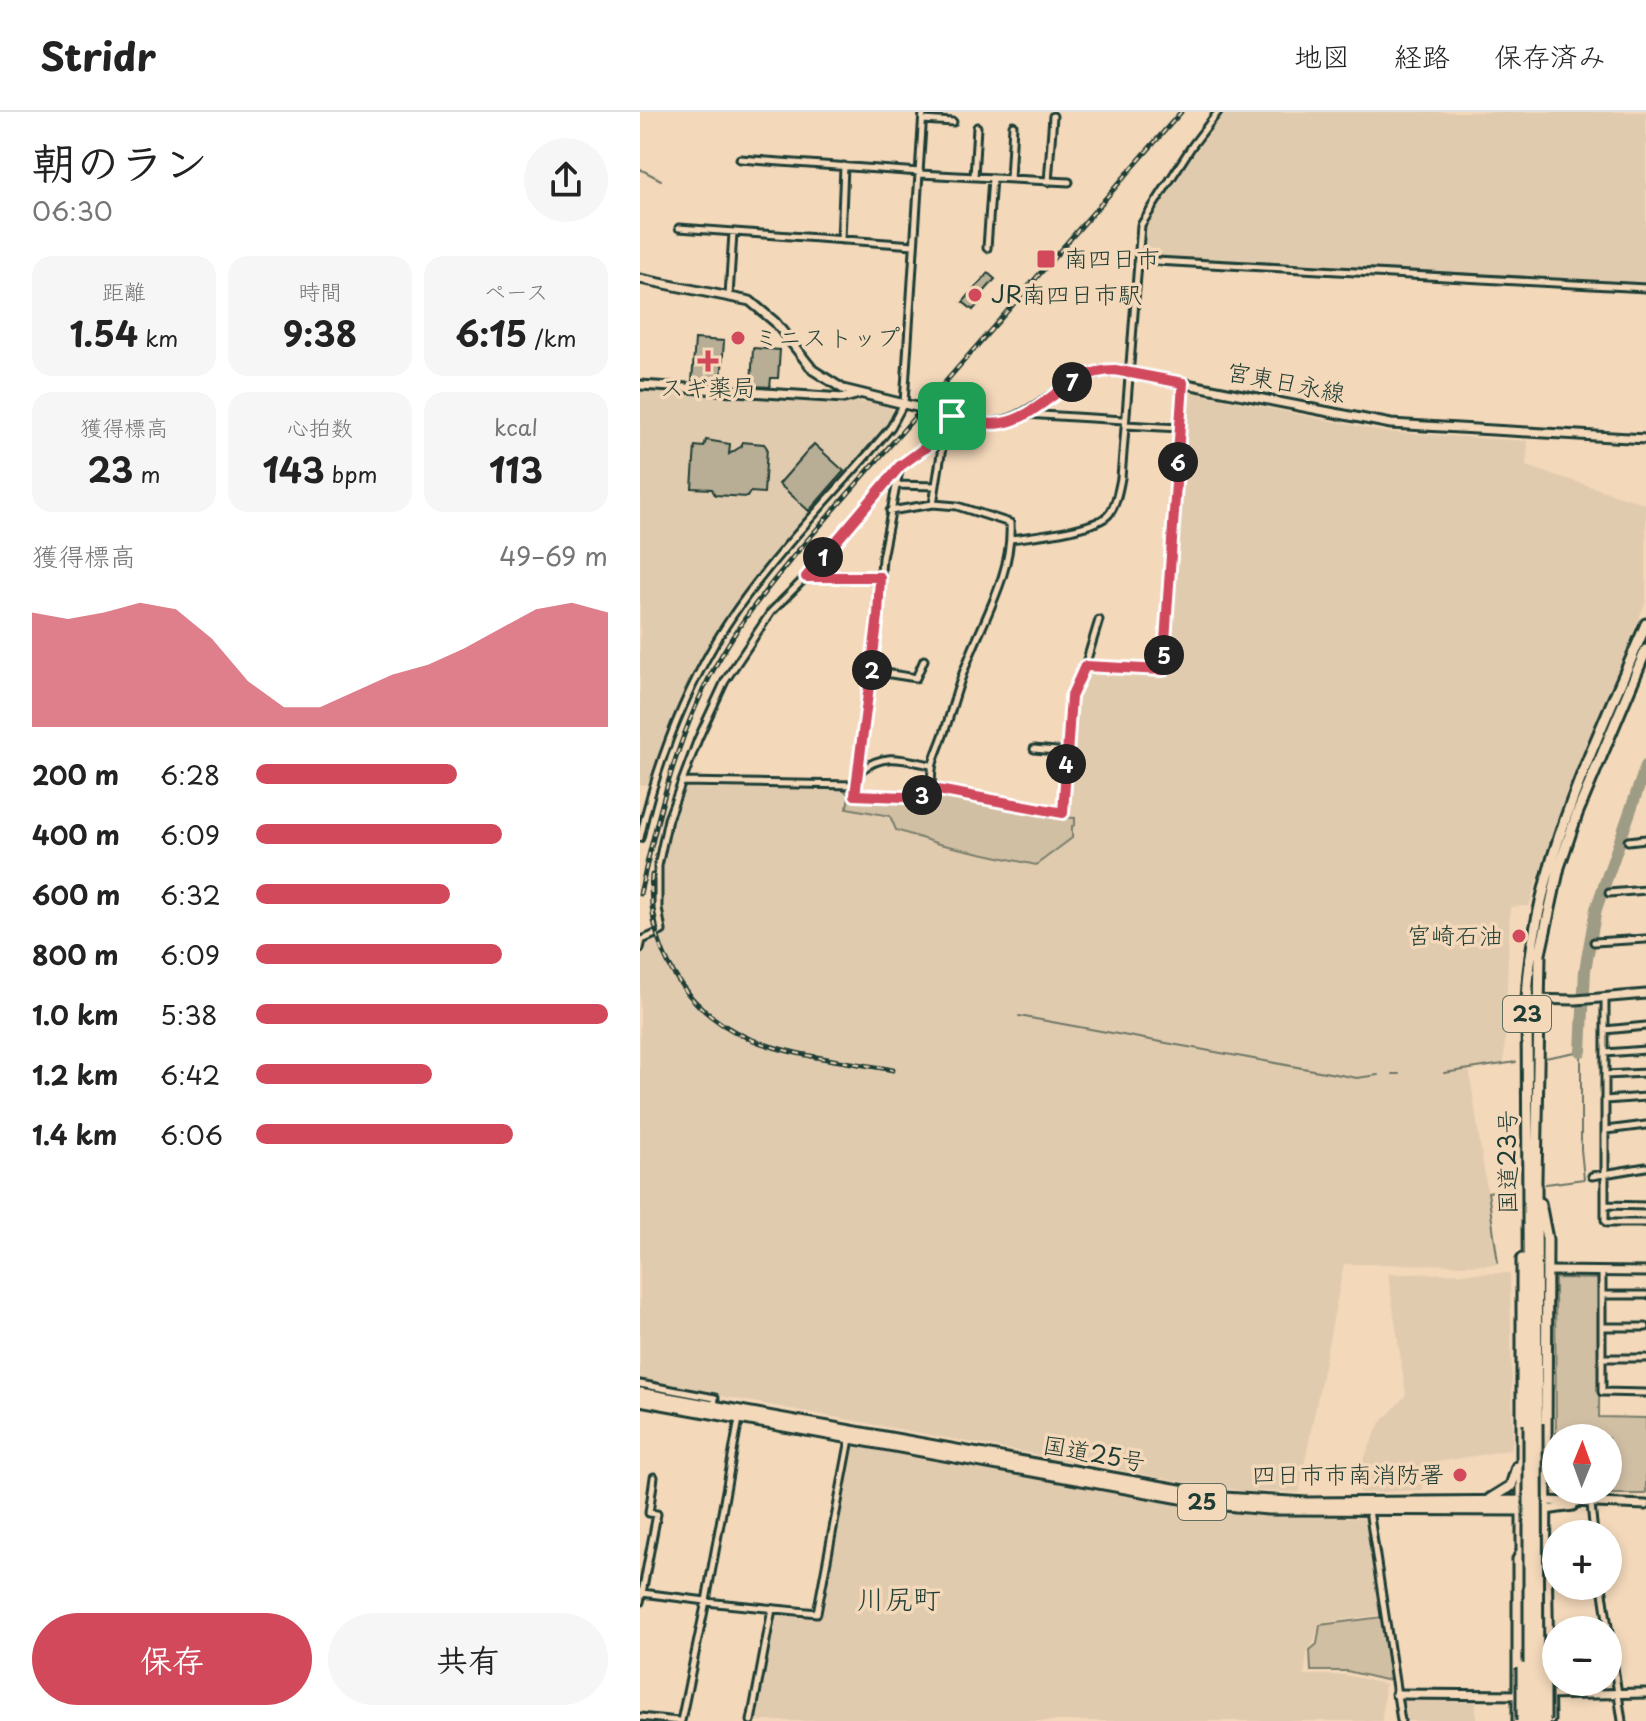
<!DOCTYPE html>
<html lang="ja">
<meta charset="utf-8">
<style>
:root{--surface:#fff;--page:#f6f6f6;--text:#222;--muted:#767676;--line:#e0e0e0;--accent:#d1495b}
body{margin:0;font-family:"Playpen Sans","Klee One",sans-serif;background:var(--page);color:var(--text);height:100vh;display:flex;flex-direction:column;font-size:30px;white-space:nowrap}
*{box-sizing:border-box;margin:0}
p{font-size:26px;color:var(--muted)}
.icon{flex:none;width:44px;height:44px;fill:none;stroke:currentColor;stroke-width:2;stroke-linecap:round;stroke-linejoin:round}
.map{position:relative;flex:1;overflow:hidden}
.panel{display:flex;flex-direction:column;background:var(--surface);width:640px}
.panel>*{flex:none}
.needle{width:52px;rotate:1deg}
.tools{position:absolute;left:902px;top:1312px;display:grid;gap:16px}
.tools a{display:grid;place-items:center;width:80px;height:80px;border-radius:50%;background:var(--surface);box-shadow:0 4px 12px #0003;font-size:40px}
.pin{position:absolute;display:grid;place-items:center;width:68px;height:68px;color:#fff;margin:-34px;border-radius:16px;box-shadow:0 4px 12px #0006}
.km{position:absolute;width:40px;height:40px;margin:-20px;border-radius:50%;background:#222;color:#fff;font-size:22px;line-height:40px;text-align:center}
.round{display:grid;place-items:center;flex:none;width:84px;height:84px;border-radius:42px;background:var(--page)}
.summary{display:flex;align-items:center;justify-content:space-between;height:136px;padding:0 32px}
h1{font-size:44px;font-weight:700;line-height:60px}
.figures{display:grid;grid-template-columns:repeat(3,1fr);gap:12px;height:136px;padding:8px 32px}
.figures div{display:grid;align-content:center;border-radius:20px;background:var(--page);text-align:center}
.figures b{font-size:34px;font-weight:700}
.figures small{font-size:22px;font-weight:400}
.figures p{font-size:22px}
.chart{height:224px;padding:16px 32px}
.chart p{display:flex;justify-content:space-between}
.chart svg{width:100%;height:144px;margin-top:8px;fill:var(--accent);opacity:.7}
.cta{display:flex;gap:16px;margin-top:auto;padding:16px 32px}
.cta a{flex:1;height:92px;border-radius:48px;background:var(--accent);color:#fff;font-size:32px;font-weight:700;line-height:92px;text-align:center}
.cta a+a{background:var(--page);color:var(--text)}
ul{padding:0 32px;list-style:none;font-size:26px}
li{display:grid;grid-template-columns:128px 96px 1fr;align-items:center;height:60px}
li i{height:20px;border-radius:10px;background:var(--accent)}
header{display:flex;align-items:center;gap:48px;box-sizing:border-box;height:112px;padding:0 40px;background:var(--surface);border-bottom:2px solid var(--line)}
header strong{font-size:38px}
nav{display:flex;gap:44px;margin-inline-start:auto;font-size:28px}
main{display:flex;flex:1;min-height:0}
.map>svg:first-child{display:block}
.built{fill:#e1cbaf}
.green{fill:#d1bfa4;stroke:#787e6c;stroke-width:2}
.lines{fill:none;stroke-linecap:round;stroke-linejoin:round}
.stream{stroke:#6c7665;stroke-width:2}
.river{stroke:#9f9c85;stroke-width:12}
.building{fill:#b8ad95;stroke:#1f3d34;stroke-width:2}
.minor-casing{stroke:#1f3d34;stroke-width:11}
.tertiary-casing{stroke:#1f3d34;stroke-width:13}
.secondary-casing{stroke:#1f3d34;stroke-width:13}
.trunk-casing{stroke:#1f3d34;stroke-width:15}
.minor{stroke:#f3d8ba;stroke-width:5}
.tertiary{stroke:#f3d8ba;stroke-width:7}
.secondary{stroke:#f3d8ba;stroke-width:7}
.trunk{stroke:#f3d8ba;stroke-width:9}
.rail-casing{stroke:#1f3d34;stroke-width:5}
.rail{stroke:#f3d8ba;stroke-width:2;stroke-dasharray:6;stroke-linecap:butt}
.trunk-bridge-casing{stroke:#1f3d34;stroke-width:15;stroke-linecap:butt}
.trunk-bridge{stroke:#f3d8ba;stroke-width:9}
.route-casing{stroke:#fff;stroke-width:16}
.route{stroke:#d1495b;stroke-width:10}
.poi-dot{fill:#d1495b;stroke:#f3d8ba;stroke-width:3}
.labels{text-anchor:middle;stroke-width:7;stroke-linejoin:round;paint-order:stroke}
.shield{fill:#f3d8ba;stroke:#5f6c5c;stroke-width:2}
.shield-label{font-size:22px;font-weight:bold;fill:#1f3d34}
.poi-label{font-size:24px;fill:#1f3d34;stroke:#f3d8ba;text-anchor:start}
.street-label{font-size:24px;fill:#1f3d34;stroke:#f3d8ba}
.quarter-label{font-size:28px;fill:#1f3d34;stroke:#f3d8ba}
</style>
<header>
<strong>Stridr</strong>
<nav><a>地図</a><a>経路</a><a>保存済み</a></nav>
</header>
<main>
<section class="panel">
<div class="summary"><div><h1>朝のラン</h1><p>06:30</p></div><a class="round"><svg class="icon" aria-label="share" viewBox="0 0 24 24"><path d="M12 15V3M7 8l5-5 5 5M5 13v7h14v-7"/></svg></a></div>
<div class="figures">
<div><p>距離</p><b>1.54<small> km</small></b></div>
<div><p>時間</p><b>9:38</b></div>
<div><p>ペース</p><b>6:15<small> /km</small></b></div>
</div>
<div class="figures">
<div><p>獲得標高</p><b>23<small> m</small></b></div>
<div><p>心拍数</p><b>143<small> bpm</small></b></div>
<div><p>kcal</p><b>113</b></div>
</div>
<div class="chart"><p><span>獲得標高</span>49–69 m</p>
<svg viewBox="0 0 160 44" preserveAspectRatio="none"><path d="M0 44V9L10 11L20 9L30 6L40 8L50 17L60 30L70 38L80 38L90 33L100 28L110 25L120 20L130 14L140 8L150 6L160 9V44z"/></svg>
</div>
<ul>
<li><b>200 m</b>6:28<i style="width:57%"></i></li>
<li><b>400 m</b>6:09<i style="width:70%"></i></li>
<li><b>600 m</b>6:32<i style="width:55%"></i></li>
<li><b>800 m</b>6:09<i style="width:70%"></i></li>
<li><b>1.0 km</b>5:38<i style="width:100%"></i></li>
<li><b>1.2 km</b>6:42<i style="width:50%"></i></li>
<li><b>1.4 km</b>6:06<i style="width:73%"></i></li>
</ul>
<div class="cta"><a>保存</a><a>共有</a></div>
</section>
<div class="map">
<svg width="1006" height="1609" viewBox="0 0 1006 1609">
<rect width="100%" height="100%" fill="#f3d8ba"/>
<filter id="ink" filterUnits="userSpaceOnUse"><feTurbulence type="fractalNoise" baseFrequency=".0125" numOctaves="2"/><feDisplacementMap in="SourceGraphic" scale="16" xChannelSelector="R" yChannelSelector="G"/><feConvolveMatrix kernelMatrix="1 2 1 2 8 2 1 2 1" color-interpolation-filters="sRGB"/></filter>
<g filter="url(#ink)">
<path class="built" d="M582 0H1006V173L505 143 506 114Z
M0 277 252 292V304L246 317 115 471 72 533 19 645 14 672 0 673Z
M546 279 746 320 888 329 886 354 1006 392V489L913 720 889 794 870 795 864 951 829 956 858 1153 704 1152 659 1380 604 1379 549 1371 0 1269V848L3 831 26 820 20 789 22 751 41 676 204 678 209 683 207 696 251 704 256 718 299 732 432 713 435 706 428 705 437 587 449 560 452 558 526 560Z
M870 1161 873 1329 870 1338 780 1353 783 1378 720 1381V1356L739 1313 766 1283 748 1162Z
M213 1334 572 1399 610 1403 727 1406 740 1503 679 1511 675 1529 668 1538 664 1563H706L745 1572 742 1609H114L134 1500 182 1505Z
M760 1587 836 1588V1609H762Z"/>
<path class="green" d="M204 678H211L213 684 263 688 299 682 392 698 404 704 435 706V713L432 714V726L396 753 299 732 256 718 250 704 207 696 209 683Z
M915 1166 960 1167 959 1305 1006 1306V1382H928L925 1378H968V1326H916V1331Z
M742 1505 750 1567 745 1568 707 1559H671L670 1538 677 1532 680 1513Z"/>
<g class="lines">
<path class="stream" d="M0 57 21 68
M379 904 717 966 738 963
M905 946 941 939V1037L944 1067 906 1072
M804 961 876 950
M753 962H759
M858 1151 848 1080 875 1076"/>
<path class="river" d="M941 939 945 858 956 797 1006 654"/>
</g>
<path class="building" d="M348 161 355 167 337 188 340 190 333 198 323 190Z
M55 227 84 229 81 270H52Z
M113 236 140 238 138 266H131L130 275 111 274Z
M66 328 90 332 89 342 102 334V330L124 332 127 336 124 381 110 380 107 385 75 383 72 377 52 376 55 334 64 335Z
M174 332 204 359 169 399 139 372Z"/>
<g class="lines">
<defs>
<path id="minor" d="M283 8 313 10
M100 47 280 60
M280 62 429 70
M334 65 337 15
M370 67 373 13
M408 70 413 4
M39 116 274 133
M201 128 204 54
M347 136 352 66
M498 148 1006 176
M89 184 93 121
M385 302 484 308
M485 313 540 316
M260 354 242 446 238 504 215 683 264 685 298 678 423 701 431 585 445 554 523 558 543 272
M255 373 296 374
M293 392 304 323
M250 399 293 392 317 394 370 411C373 460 344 506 327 551 318 572 313 594 306 615 297 644 289 648 292 680
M371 427C392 424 456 418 469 402 476 394 479 377 481 366L501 113 552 34 578 0
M166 465H240
M445 554 459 508
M232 559 276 566 284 548
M394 637 427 640
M220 659C244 640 262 647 290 653
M42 670 215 673
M0 726C15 659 40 592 74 533 120 454 193 385 251 315L264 291 283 0
M988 729 1006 727
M969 781 1006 778
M954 830 1006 827
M0 837 2 828 22 819 18 796V754L28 707 58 627 85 569 131 500 166 465 260 354 304 322 312 304
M965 885V1108L967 1111H1006
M965 918 1006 914
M965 941 1006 938
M965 963 1006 961
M965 988 1006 985
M966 1018 1006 1013
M952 1064 1006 1055
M966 1093 1006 1094
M962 1160V1280L1006 1281
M962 1183H1006
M962 1215H1006
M962 1246H1006
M0 1272 75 1286 74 1295
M951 1392 954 1422
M729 1398 761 1609
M908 1442 911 1609
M962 1474 982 1609
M2 1481 17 1402 9 1401 14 1365
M0 1490 2 1481 66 1489
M66 1490 177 1501 210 1327
M0 1605 38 1609
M41 1609 66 1489 99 1307
M111 1609 132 1497
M876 1609V1447L880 1439"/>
<path id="tertiary" d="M0 273 204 286 219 282
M887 887 936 888 1006 882
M907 1159 1006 1160
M906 1389 1006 1393
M906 1398 933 1394
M756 1582 886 1583
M903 1583 1006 1581"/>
<path id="secondary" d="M0 167 110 189 135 210 173 258 203 277 342 311C394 315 422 258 475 258L751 312 1006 327"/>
<path id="trunk" d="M900 1091 907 1127 905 1556
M882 1147V1556
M0 1281 584 1386 667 1391 906 1389
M0 1288 574 1392 628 1397 906 1398
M897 1311 896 1068 900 842 919 755 937 702 1006 538
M889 1312 887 887C893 754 955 633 1006 512
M850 1387 871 1374 877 1355"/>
</defs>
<use href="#minor" class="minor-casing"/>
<use href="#tertiary" class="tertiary-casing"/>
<use href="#secondary" class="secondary-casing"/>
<use href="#trunk" class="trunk-casing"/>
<use href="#minor" class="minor"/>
<use href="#tertiary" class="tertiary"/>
<use href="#secondary" class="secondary"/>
<use href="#trunk" class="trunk"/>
<defs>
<path id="rail" d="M12 763C9 793 15 826 29 853 76 942 164 941 253 958
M0 782C19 698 39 614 84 539 105 503 131 472 157 440L541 0"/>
</defs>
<use href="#rail" class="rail-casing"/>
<use href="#rail" class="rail"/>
<defs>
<path id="trunk-bridge" d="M897 1311 898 1609
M882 1609V1556
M889 1609V1312
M905 1609V1556"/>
</defs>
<use href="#trunk-bridge" class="trunk-bridge-casing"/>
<use href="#trunk-bridge" class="trunk-bridge"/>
</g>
</g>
<g class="lines" filter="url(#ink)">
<defs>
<path id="route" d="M475 258 543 271 523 558 445 554 431 585 423 701 298 678 264 685 215 683 238 504 240 465H166L260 354 304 322 312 304C327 308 345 314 362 311 404 304 425 258 475 258Z"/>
</defs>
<use href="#route" class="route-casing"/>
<use href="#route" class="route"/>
</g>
<g class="poi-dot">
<rect x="396" y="137" width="20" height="20" rx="4"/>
<circle cx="335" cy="183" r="8"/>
<circle cx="98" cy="226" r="8"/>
<path d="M64 237h8v8h8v8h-8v8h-8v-8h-8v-8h8z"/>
<circle cx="879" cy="824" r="8"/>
<circle cx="820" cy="1363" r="8"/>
</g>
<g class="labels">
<g class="shield">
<rect x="863" y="884" width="48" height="36" rx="6"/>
<rect x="538" y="1372" width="48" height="36" rx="6"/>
</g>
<g class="shield-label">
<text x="887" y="910">23</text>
<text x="562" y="1398">25</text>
</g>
<g class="poi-label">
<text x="424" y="155">南四日市</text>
<text x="351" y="191">JR南四日市駅</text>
<text x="114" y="234">ミニストップ</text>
<text x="68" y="284" text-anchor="middle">スギ薬局</text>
<text x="863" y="832" text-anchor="end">宮崎石油</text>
<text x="804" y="1371" text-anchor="end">四日市市南消防署</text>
</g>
<g class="street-label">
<text transform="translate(646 271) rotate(11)" y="8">宮東日永線</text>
<text transform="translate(868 1050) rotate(-90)" y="8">国道23号</text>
<text transform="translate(454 1342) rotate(10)" y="8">国道25号</text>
</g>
<g class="quarter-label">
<text x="259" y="1497">川尻町</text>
</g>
</g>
</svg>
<div class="tools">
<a><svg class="needle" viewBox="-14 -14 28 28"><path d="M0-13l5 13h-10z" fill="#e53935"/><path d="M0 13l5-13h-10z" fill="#767676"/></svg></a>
<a>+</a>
<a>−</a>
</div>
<div class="pin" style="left:312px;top:304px;background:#1e9e55"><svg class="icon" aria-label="arrive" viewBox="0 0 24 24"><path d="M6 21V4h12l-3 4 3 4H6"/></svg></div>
<b class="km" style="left:183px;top:445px">1</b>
<b class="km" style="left:232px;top:558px">2</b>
<b class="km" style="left:282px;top:683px">3</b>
<b class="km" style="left:426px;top:652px">4</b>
<b class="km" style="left:524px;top:543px">5</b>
<b class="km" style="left:538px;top:350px">6</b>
<b class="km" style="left:432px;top:270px">7</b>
</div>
</main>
